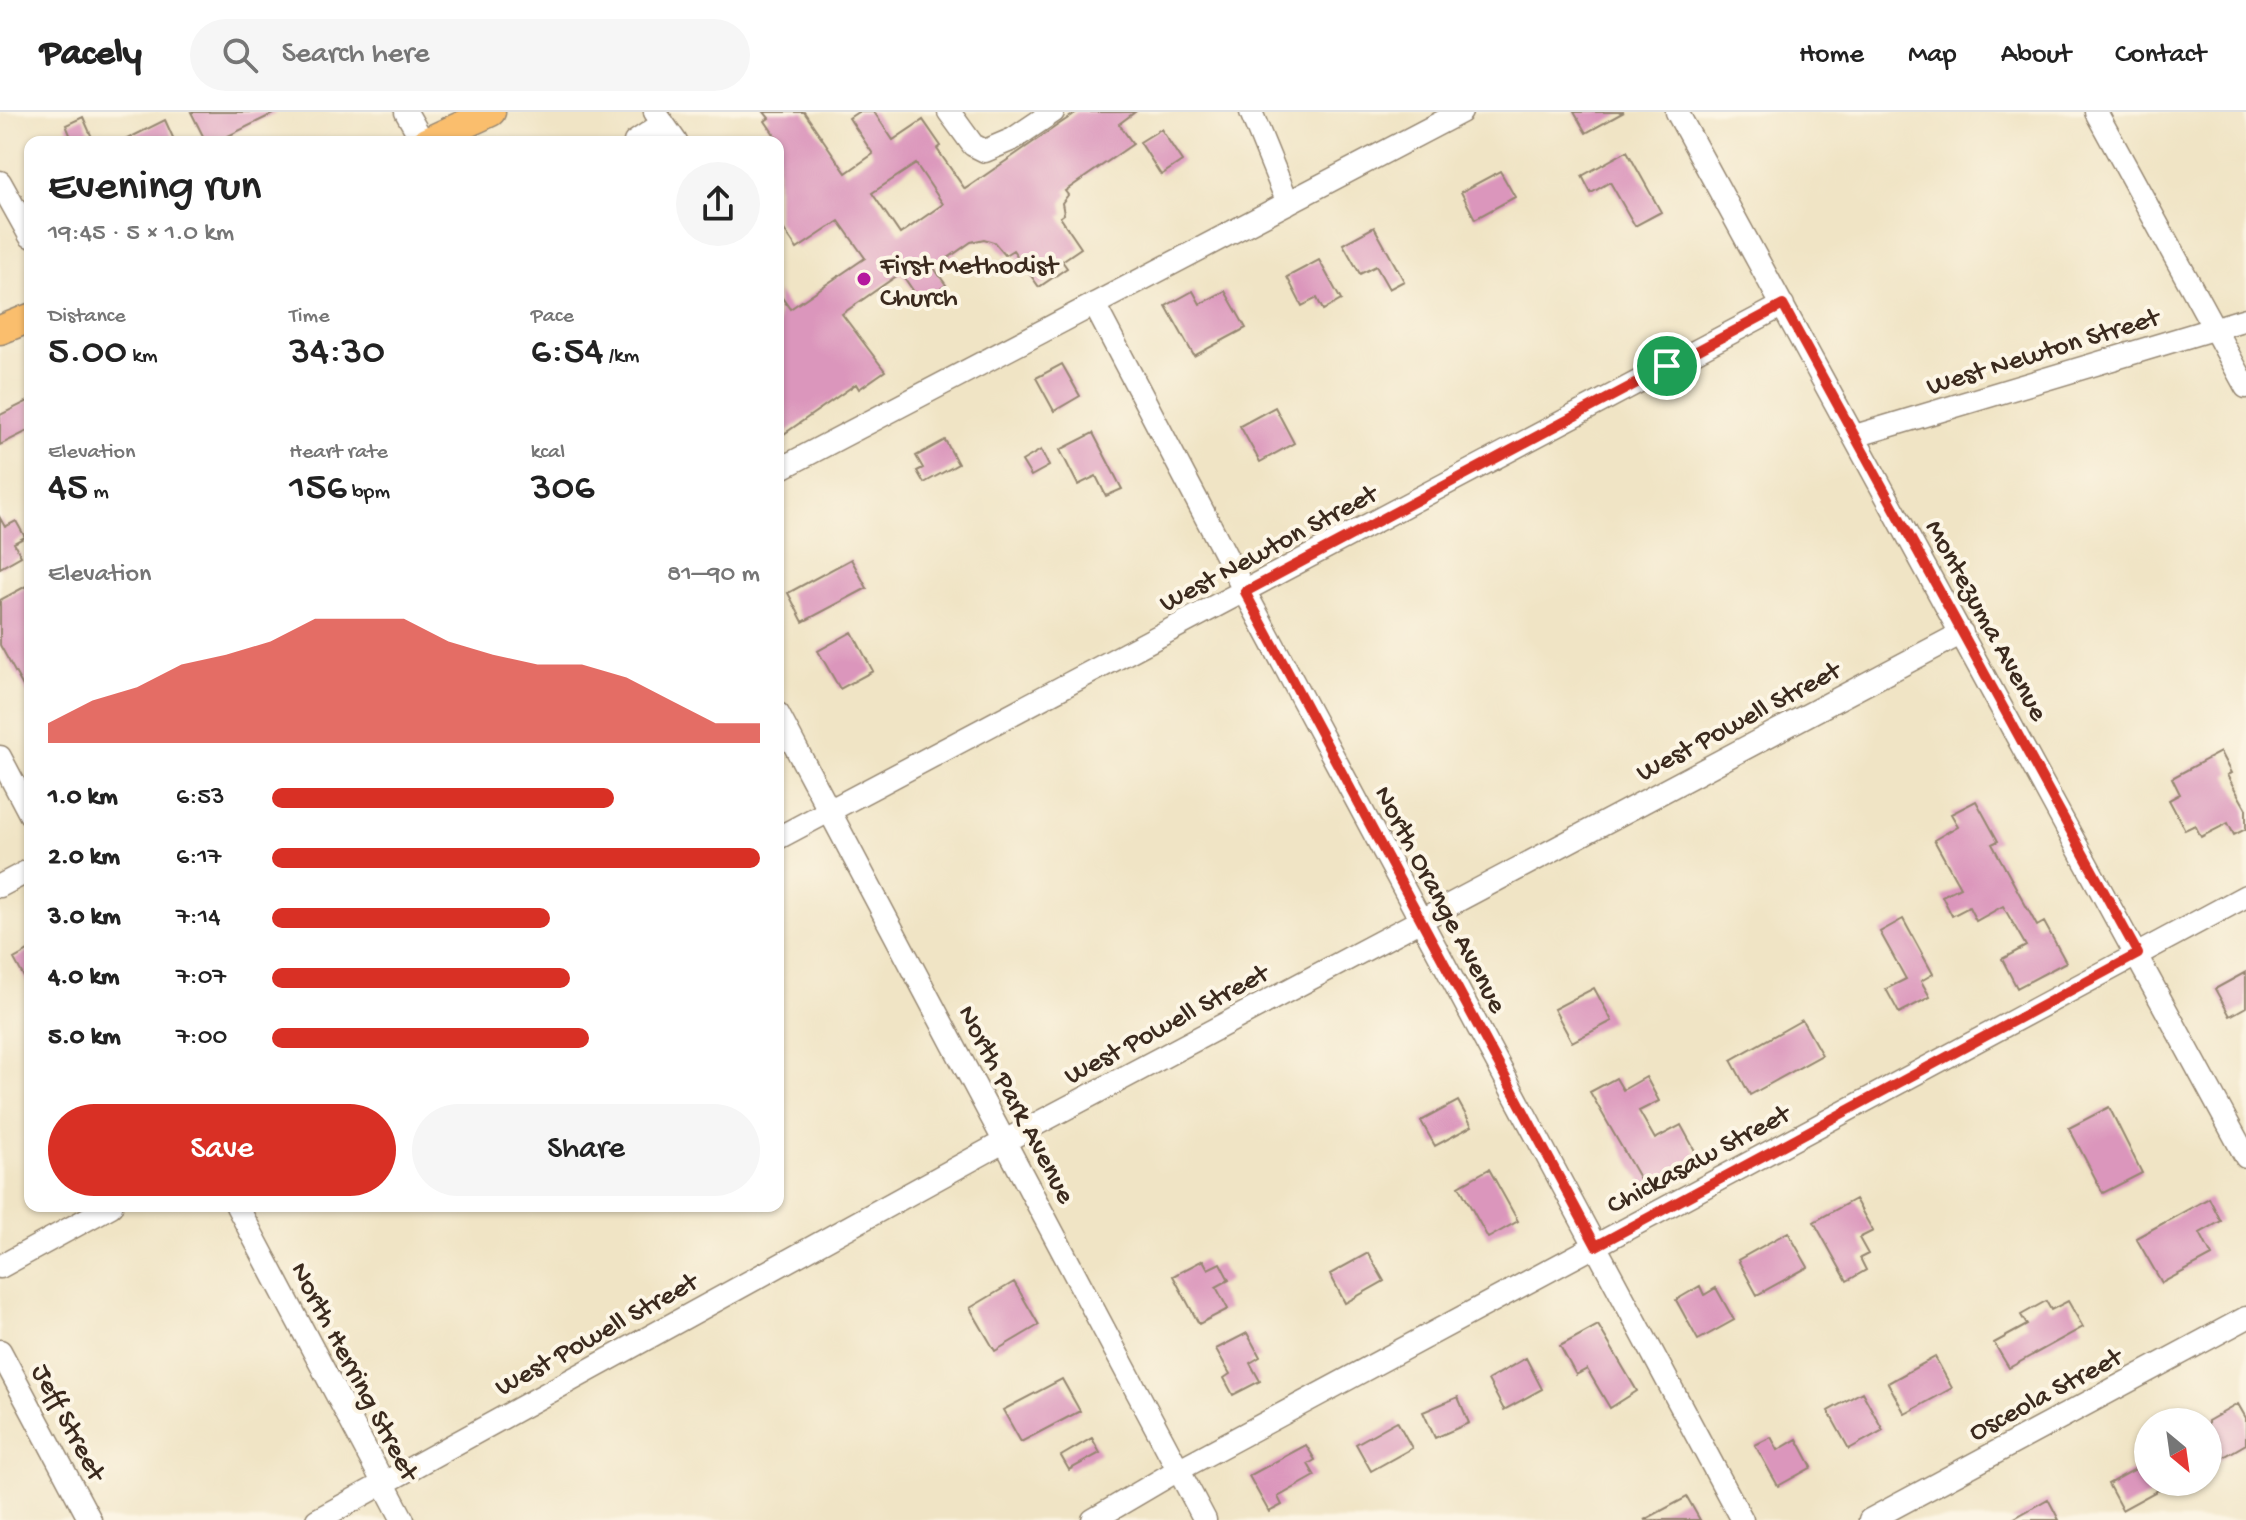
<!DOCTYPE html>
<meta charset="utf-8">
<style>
:root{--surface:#fff;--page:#f6f6f6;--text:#222;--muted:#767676;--line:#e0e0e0;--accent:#d93025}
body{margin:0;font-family:"Gochi Hand",sans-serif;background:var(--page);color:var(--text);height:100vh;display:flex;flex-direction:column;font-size:30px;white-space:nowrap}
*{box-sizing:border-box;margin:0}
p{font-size:26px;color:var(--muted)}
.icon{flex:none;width:44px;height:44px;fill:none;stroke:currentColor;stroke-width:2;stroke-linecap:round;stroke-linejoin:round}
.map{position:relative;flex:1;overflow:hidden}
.drawer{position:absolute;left:24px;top:24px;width:760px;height:1076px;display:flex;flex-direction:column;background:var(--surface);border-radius:16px;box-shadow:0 2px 6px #0004}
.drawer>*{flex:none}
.needle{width:52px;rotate:151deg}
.tools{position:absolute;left:2134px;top:1296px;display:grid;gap:16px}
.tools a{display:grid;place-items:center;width:88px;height:88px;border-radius:50%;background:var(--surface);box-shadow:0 2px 6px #0004;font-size:40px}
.pin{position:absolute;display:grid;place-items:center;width:68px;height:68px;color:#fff;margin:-34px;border:4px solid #fff;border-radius:50%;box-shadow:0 2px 8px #0007}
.round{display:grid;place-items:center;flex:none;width:84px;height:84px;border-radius:42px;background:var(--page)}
.head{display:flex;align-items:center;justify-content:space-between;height:136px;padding:0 24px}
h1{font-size:44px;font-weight:600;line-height:60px}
.figures{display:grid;grid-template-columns:repeat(3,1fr);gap:12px;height:136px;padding:8px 24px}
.figures div{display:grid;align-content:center}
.figures b{font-size:40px;font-weight:600}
.figures small{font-size:22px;font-weight:400}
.figures p{font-size:22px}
.chart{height:224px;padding:16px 24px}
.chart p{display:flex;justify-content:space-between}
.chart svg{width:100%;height:144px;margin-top:8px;fill:var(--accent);opacity:.7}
.button{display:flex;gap:16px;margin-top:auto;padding:16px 24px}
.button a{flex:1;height:92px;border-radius:48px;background:var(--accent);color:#fff;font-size:32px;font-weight:600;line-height:92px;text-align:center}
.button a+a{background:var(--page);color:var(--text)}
ul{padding:0 24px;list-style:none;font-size:26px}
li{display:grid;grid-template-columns:128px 96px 1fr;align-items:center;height:60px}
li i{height:20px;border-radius:10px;background:var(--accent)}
header{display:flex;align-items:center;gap:48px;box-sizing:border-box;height:112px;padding:0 40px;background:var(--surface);border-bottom:2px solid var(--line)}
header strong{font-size:38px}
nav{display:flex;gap:44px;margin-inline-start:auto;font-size:28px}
.search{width:560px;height:72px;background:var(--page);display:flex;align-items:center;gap:20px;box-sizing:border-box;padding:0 28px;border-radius:44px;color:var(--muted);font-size:30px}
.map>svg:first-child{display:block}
.building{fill:#db96bc;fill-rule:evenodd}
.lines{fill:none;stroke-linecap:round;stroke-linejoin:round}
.minor-casing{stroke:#968772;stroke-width:25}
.major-casing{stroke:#968772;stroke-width:31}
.minor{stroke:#fff;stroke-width:22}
.major{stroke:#fabe6d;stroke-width:28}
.route-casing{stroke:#fff;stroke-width:16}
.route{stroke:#d93025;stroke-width:10}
.poi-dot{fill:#b5179e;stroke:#fcf5e5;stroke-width:3}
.labels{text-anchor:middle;stroke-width:8;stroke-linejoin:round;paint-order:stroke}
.poi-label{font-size:28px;fill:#3b2a1e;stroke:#fcf5e5;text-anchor:start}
.street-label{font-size:28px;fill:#3b2a1e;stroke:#fcf5e5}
</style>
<header>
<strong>Pacely</strong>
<div class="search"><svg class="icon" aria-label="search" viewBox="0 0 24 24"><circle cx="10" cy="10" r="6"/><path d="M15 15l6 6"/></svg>Search here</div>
<nav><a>Home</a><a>Map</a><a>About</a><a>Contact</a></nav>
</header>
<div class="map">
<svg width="2246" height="1408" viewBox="0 0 2246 1408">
<rect width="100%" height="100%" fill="#fcf5e5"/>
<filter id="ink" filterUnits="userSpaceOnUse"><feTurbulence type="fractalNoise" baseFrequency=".0125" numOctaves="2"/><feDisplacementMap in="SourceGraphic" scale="16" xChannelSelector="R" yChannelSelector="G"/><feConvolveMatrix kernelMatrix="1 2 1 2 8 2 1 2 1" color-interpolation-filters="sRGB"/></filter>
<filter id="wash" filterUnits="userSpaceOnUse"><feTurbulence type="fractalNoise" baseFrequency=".006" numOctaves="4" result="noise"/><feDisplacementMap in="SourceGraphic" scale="32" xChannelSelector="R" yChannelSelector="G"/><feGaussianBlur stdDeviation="1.8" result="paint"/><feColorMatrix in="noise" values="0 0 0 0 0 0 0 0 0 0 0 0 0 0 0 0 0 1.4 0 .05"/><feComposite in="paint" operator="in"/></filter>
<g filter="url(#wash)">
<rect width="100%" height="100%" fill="#f0e4c5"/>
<g id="blocks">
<path class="building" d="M191 0H277L216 30H206Z
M764 0H804L846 61 873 42 849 6 858 0H874L893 28 923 8 941 34 937 37 965 77 1077 0H1135L1119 12 1133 32 1065 79 1068 83 1062 91 1064 102 1060 105 1081 136 1062 149 1067 156 1039 175 1013 138 1005 143 994 130 984 127 971 130 934 156 946 173 921 190 901 161 842 202 885 259 859 277 856 272 778 326V180L790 197 865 146 839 109 797 137 778 109V28L765 9 769 6ZM916 52 943 92 900 122 872 81Z
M1574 0H1624L1586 21Z
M83 5 94 30H73L66 13Z
M165 8 175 30H121Z
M1161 17 1182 49 1161 63 1140 30Z
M1627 39 1661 100 1635 114 1610 70 1591 81 1582 64Z
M1500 59 1515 85 1475 107 1461 80Z
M1374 115 1404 169 1389 177 1376 154 1360 162 1343 132Z
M1319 148 1341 188 1323 198 1317 186 1302 194 1287 165Z
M1193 179 1200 192 1225 179 1246 216 1194 244 1166 194Z
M1062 252 1080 284 1054 299 1036 266Z
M30 288V318L0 333V303Z
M1275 295 1294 331 1260 350 1240 314Z
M1093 321 1122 377 1106 384 1096 364 1078 373 1060 338Z
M945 328 958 352 924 371 917 359 923 356 916 344Z
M1041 338 1049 354 1031 364 1022 349Z
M0 406 5 415 16 409 25 425 14 431 21 444 0 456Z
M851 447 867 476 803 510 788 481Z
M30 472V587L0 533V488Z
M852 520 873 559 840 577 818 539Z
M2220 640 2231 661 2227 663 2246 697V717L2234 723 2228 711 2201 725 2195 713 2185 718 2169 688 2180 682 2172 666Z
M1976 689 1998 729 1992 732 2037 814 2044 810 2066 850 2017 876 2002 847 2026 834 2003 794 1976 809 1969 795 1952 804 1942 784 1960 775 1934 728 1958 714 1951 702Z
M1903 807 1933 862 1921 869 1930 885 1899 901 1886 877 1906 867 1880 820Z
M30 838V876L14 847Z
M2246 860V895L2230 904 2215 877Z
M1594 876 1612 909 1572 930 1554 897Z
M1802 908 1822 943 1750 983 1731 948Z
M1646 965 1659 989 1639 999 1655 1027 1681 1013 1699 1046 1645 1076 1590 980 1616 966 1623 978Z
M1458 989 1472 1014 1435 1034 1421 1009Z
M2109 995 2142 1061 2103 1081 2069 1016Z
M1489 1057 1518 1109 1488 1126 1459 1074Z
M2209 1086 2221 1109 2200 1121 2212 1144 2162 1171 2136 1126Z
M1855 1087 1873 1119 1859 1126 1868 1142 1860 1146 1866 1158 1847 1169 1814 1110Z
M1788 1120 1808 1155 1757 1183 1738 1148Z
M1368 1141 1384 1169 1345 1191 1330 1162Z
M1203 1148 1208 1157 1220 1151 1229 1168 1216 1175 1228 1197 1199 1212 1173 1164Z
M1014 1170 1039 1213 995 1239 970 1196Z
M1700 1174 1704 1183 1716 1176 1734 1208 1698 1228 1676 1188Z
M2046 1189 2051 1198 2068 1189 2083 1215 2009 1256 1994 1231 2027 1213 2021 1203Z
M1598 1213 1637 1279 1610 1296 1587 1257 1576 1263 1560 1234Z
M1247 1221 1260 1245 1250 1251 1260 1269 1233 1283 1224 1266 1230 1262 1216 1237Z
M1935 1245 1952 1276 1905 1302 1888 1271Z
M1526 1246 1542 1277 1504 1298 1488 1268Z
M1062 1267 1080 1299 1021 1330 1003 1298Z
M1862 1280 1883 1318 1849 1337 1828 1299Z
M1458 1285 1469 1311 1435 1326 1423 1300Z
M2238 1292 2246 1306V1332L2215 1350 2208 1337V1309Z
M1397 1309 1412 1336 1371 1359 1356 1332Z
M1771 1325 1778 1338 1797 1327 1812 1355 1778 1374 1755 1333Z
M1092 1326 1100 1341 1069 1358 1061 1344Z
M1306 1333 1315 1348 1308 1352 1315 1364 1278 1385 1282 1393 1269 1400 1249 1364Z
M2148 1350V1370H2173L2122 1398 2108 1372Z
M1687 1385 1700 1408H1644Z
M2048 1387 2059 1408H2011Z"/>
</g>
</g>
<g filter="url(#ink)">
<use href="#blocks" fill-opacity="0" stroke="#968772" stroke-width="2"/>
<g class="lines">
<defs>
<path id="minor" d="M406 0 423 30
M655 0 676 30
M949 0 973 33 985 39 1013 27 1053 0
M1251 0 1288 91
M1677 0 2246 1045
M2096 0 2246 275
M635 30 663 11
M0 70 30 124
M1094 192 1245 480 1742 1408
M1855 324 2246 207
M778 358 1461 0
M778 602 1205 1408
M0 645 30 702
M778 726 1783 193
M0 774 30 758
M237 1094 403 1408
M0 1155 111 1094
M0 1239 90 1408
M317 1408 1029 1016 1962 521
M1093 1408 1178 1358 2246 784
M1870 1408 2246 1206"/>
<path id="major" d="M426 30 491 0
M0 218 30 206"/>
</defs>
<use href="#minor" class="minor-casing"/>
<use href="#major" class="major-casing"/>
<use href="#minor" class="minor"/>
<use href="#major" class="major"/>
</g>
</g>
<g class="lines" filter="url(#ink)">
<defs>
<path id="route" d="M1783 193 2138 842 1596 1134 1245 480Z"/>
</defs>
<use href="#route" class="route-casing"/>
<use href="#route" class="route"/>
</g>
<circle class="poi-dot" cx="864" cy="167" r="8"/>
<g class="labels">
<g class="poi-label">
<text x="880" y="161">First Methodist<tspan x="880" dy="32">Church</tspan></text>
</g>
<g class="street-label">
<text transform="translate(2042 237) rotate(-17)" y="10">West Newton Street</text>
<text transform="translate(1267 434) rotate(-28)" y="10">West Newton Street</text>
<text transform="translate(1989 507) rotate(61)" y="10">Montezuma Avenue</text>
<text transform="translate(1737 607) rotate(-28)" y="10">West Powell Street</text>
<text transform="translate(1443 786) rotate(62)" y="10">North Orange Avenue</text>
<text transform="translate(1165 910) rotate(-28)" y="10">West Powell Street</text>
<text transform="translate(1019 991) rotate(62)" y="10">North Park Avenue</text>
<text transform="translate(1697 1045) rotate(-28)" y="10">Chickasaw Street</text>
<text transform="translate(595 1220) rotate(-29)" y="10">West Powell Street</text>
<text transform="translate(357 1258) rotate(62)" y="10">North Herring Street</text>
<text transform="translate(2044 1280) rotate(-28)" y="10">Osceola Street</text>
<text transform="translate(71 1309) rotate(62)" y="10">Jeff Street</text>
</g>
</g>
</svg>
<div class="tools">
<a><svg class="needle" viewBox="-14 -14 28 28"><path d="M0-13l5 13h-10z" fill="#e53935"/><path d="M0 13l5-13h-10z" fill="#767676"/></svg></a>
</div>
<div class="pin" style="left:1667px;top:254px;background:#1e9e55"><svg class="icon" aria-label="arrive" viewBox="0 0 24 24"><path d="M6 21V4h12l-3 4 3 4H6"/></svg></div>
<section class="drawer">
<div class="head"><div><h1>Evening run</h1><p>19:45 · 5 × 1.0 km</p></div><a class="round"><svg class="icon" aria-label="share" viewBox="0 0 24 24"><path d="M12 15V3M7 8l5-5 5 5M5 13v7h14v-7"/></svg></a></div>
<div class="figures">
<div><p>Distance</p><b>5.00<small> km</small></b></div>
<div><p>Time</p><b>34:30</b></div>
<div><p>Pace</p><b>6:54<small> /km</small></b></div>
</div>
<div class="figures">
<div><p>Elevation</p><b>45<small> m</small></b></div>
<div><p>Heart rate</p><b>156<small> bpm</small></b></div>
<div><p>kcal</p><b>306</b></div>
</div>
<div class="chart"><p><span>Elevation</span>81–90 m</p>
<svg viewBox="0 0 160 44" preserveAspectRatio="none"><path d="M0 44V38L10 31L20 27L30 20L40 17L50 13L60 6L70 6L80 6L90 13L100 17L110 20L120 20L130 24L140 31L150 38L160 38V44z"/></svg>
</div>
<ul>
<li><b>1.0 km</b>6:53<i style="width:70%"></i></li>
<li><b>2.0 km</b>6:17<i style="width:100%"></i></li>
<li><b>3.0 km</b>7:14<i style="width:57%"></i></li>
<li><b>4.0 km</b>7:07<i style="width:61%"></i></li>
<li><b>5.0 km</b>7:00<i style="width:65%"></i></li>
</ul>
<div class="button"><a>Save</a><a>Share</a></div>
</section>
</div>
